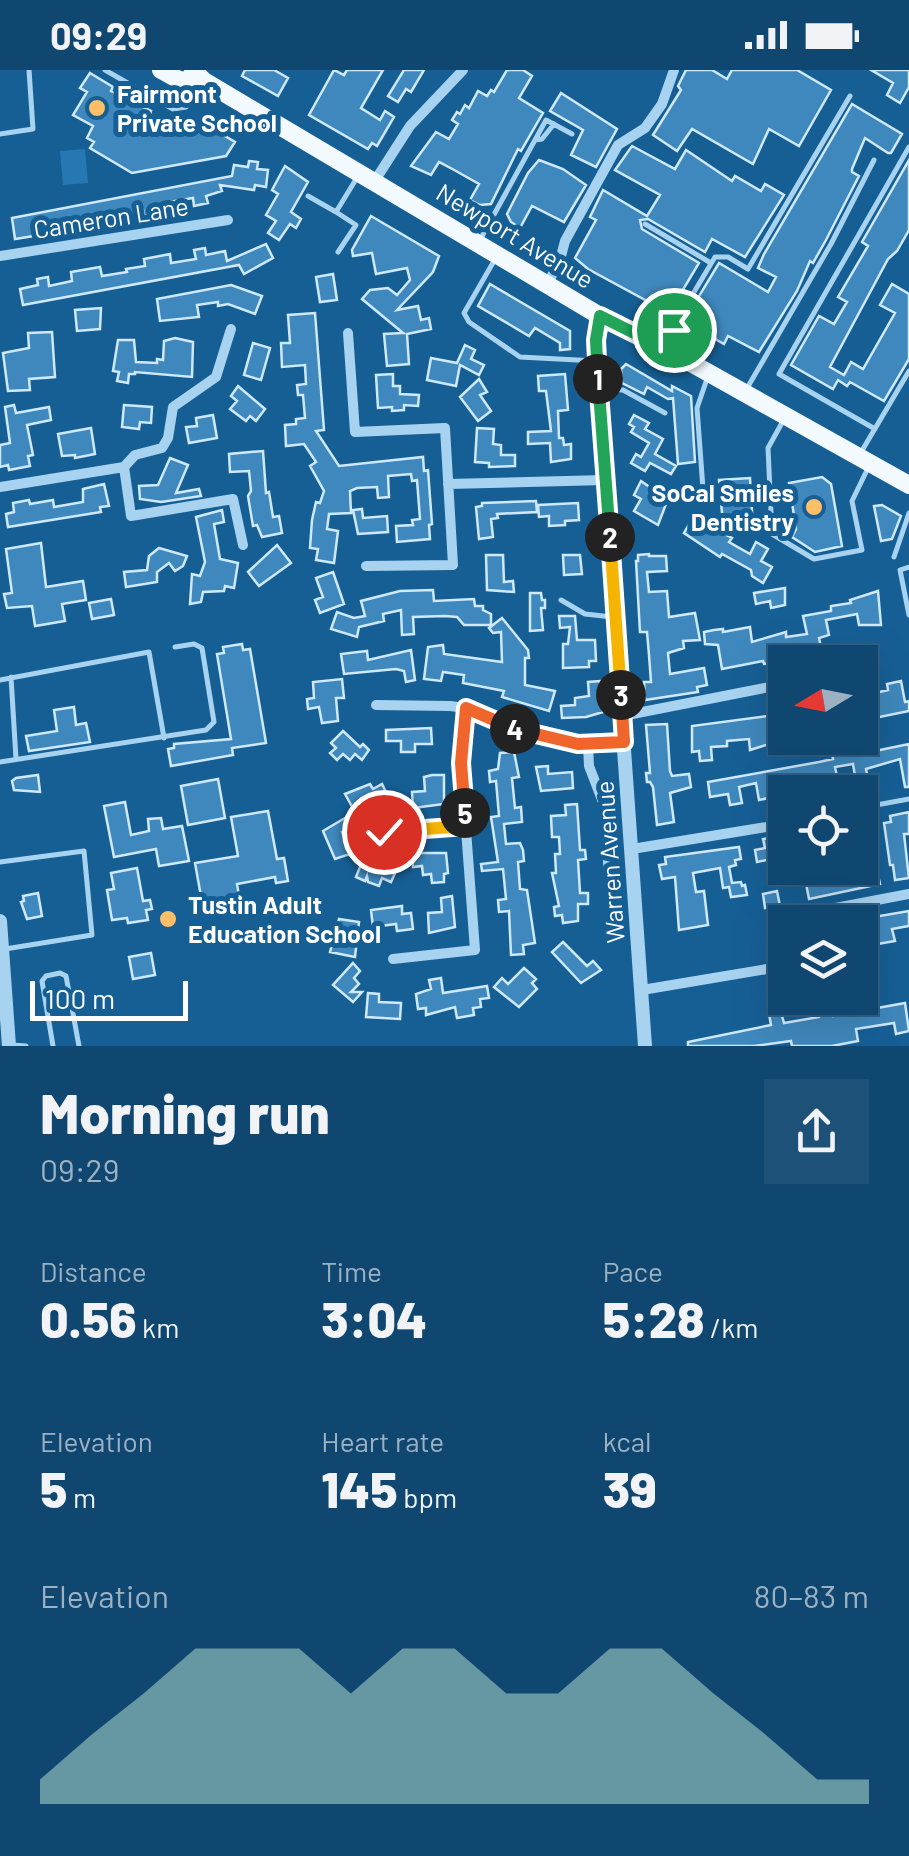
<!DOCTYPE html>
<meta charset="utf-8">
<style>
:root{--surface:#104770;--page:#1e5178;--text:#f1f3f6;--muted:#9cb2c3;--line:#305f83;--accent:#8bbbb9}
body{margin:0;font-family:Barlow,sans-serif;background:var(--page);color:var(--text);height:100vh;display:flex;flex-direction:column;font-size:38px;white-space:nowrap}
*{box-sizing:border-box;margin:0}
p{font-size:32px;color:var(--muted)}
.icon{flex:none;width:55px;height:55px;fill:none;stroke:currentColor;stroke-width:2;stroke-linecap:round;stroke-linejoin:round}
.map{position:relative;height:976px;overflow:hidden}
.side{display:flex;flex-direction:column;background:var(--surface);flex:1}
.side>*{flex:none}
.needle{width:65px;rotate:260deg}
.buttons{position:absolute;left:768px;top:575px;display:grid;gap:20px}
.buttons a{display:grid;place-items:center;width:110px;height:110px;border-radius:0px;background:var(--surface);box-shadow:0 10px 40px #0002,0 0 0 2px var(--line);font-size:50px}
.scale{position:absolute;left:30px;bottom:25px;width:158px;box-sizing:border-box;padding-left:10px;border:5px solid #fff;border-top:0;font-size:28px;line-height:35px;white-space:nowrap;color:#fff;-webkit-text-stroke:8px #165f95;paint-order:stroke}
.pin{position:absolute;display:grid;place-items:center;width:85px;height:85px;color:#fff;margin:-42px;border:5px solid #fff;border-radius:50%;box-shadow:0 2px 10px #0007}
.km{position:absolute;width:50px;height:50px;margin:-25px;border-radius:50%;background:#222;color:#fff;font-size:28px;line-height:50px;text-align:center}
.round{display:grid;place-items:center;flex:none;width:105px;height:105px;border-radius:0px;background:var(--page)}
.head{display:flex;align-items:center;justify-content:space-between;height:170px;padding:0 40px}
h1{font-size:55px;font-weight:800;line-height:75px}
.stats{display:grid;grid-template-columns:repeat(3,1fr);gap:15px;height:170px;padding:10px 40px}
.stats div{display:grid;align-content:center}
.stats b{font-size:50px;font-weight:800}
.stats small{font-size:28px;font-weight:400}
.stats p{font-size:28px}
.chart{height:280px;padding:20px 40px}
.chart p{display:flex;justify-content:space-between}
.chart svg{width:100%;height:180px;margin-top:10px;fill:var(--accent);opacity:.7}
.status{display:flex;justify-content:space-between;align-items:center;height:70px;padding:0 50px;background:var(--surface);direction:ltr}
.status svg{height:28px;fill:currentColor}
.map>svg:first-child{display:block}
.green{fill:#2578b2}
.building{fill:#3f88bd;stroke:#cfe9fc;stroke-width:2.5}
.lines{fill:none;stroke-linecap:round;stroke-linejoin:round}
.service{stroke:#a7d3f1;stroke-width:5}
.minor{stroke:#a7d3f1;stroke-width:10}
.tertiary{stroke:#a7d3f1;stroke-width:14}
.primary{stroke:#f2f9ff;stroke-width:18}
.split-1-casing{stroke:#fff;stroke-width:20}
.split-2-casing{stroke:#fff;stroke-width:20}
.split-3-casing{stroke:#fff;stroke-width:20}
.split-4-casing{stroke:#fff;stroke-width:20}
.split-5-casing{stroke:#fff;stroke-width:20}
.split-6-casing{stroke:#fff;stroke-width:20}
.split-1{stroke:#22a559;stroke-width:12}
.split-2{stroke:#22a559;stroke-width:12}
.split-3{stroke:#f5b400;stroke-width:12}
.split-4{stroke:#f0652b;stroke-width:12}
.split-5{stroke:#f0652b;stroke-width:12}
.split-6{stroke:#f5b400;stroke-width:12}
.poi-dot{fill:#ffbf68;stroke:#165f95;stroke-width:4}
.labels{text-anchor:middle;stroke-width:10;stroke-linejoin:round;paint-order:stroke}
.poi-label{font-size:25px;font-weight:bold;fill:#fff;stroke:#165f95;text-anchor:start}
.street-label{font-size:25px;fill:#fff;stroke:#165f95}
</style>
<div class="status"><b>09:29</b><svg viewBox="0 0 49 12"><path d="M0 12V9h3v3zM5 12V6h3v6zM10 12V3h3v9zM15 12V0h3v12zM26 1h20v11H26zM47 4h2v5h-2z"/></svg></div>
<div class="map">
<svg width="909" height="976" viewBox="0 0 909 976">
<rect width="100%" height="100%" fill="#165f95"/>
<path class="green" d="M85 79 88 113 63 115 60 81Z"/>
<path class="building" d="M245 0H274L288 8 278 26 242 6Z
M334 0 344 5 347 0H383L361 38 380 50 385 41 394 47 377 76 372 73 368 79 309 45Z
M404 0H424L411 22 406 19 398 32 388 26Z
M507 0H523L532 6 519 28 543 43 521 81 518 79 491 134 480 135 470 130 479 114 456 101 439 92 431 105 411 96 436 62 449 69 458 54 452 50 457 42 460 44 465 35 469 38 478 21 487 26 491 20 494 22Z
M686 0H712L727 9 732 0H797L831 20 799 76 769 59 753 94 692 59 677 81 653 65 681 20 678 16Z
M871 0H909V17L900 33 887 25 893 13Z
M90 3 113 17 111 21 151 41 150 44 166 53 171 46 192 56 196 49 235 72 226 86 132 103 90 78 94 72 87 68 93 56 73 45 87 22 80 18Z
M561 23 617 59 596 97 571 85 583 60 550 41Z
M852 34 902 64 891 83H888L865 68 852 99V102L859 106 826 170 813 193 810 191 797 221 759 282 728 266 724 274 684 251 719 193 768 222 776 207 758 198 764 184Z
M632 76 675 99 686 80 732 111 735 106 761 121 765 114 784 125 745 187 712 169 705 182 648 149 640 150 642 159 699 193 678 228 682 230 673 245 588 199 575 188 596 150 590 147 603 120 647 146 660 125 615 100Z
M539 90 563 99 586 115 564 152 532 136 520 158 511 152 507 144 528 103Z
M909 90V160L897 181 888 189 830 297 844 305 851 292 863 299 895 243 880 235 892 214 909 224V289L884 331 850 312 847 316 838 310 833 319 791 295 819 246 834 254 847 232 838 227 868 176 862 172Z
M249 91 258 92 257 99 268 100 266 117 255 115 254 120 220 115 222 121 206 126 208 133 194 136 193 128 169 132 170 143 144 146 143 140 118 144 119 151 108 153 106 144 82 149 64 152 65 161 15 169 12 148 232 106 234 95 248 97Z
M285 96 308 112 291 142 301 149 296 158 290 154 279 170 268 163 276 151 266 145 278 124 272 120Z
M371 146 439 186 433 202 397 240 418 236 421 250 429 248 431 259 407 264 409 294 387 296 384 264 403 263 362 229 370 220 388 218 397 225 410 210 407 198 376 204 372 183 353 186 352 180Z
M266 174 273 188 244 204 239 195 23 235 20 219 38 215 37 209 48 207 49 216 72 211 71 202 100 197 102 206 127 202 126 199 145 196 144 189 170 184 171 193 196 189 194 180 205 178 206 185 225 181 227 191Z
M333 204 337 230 320 232 316 207Z
M490 214 570 261V279L560 280V273L535 258 529 266 478 236Z
M231 215 262 226 255 244 228 234 218 236V232L197 235 199 247 160 251 157 229Z
M101 238 100 259 77 261 75 240Z
M315 243 324 360 316 361 339 396 423 387 424 401 428 400 432 454 429 455 430 469 397 472 396 456 413 455 412 450 420 449 417 410 412 411 411 404 388 406 389 427 378 428 377 417 357 418 350 421 351 443 329 444 327 459 338 461 334 493 316 490 318 479 310 478 312 450 316 432 320 433 324 421 310 396 316 392 304 374 286 376 285 355 296 354V349L305 348 303 325H298L297 315 306 314 305 295 282 297 281 273H290L288 245Z
M52 262 55 307 29 309 30 320 8 321 3 283 29 278 28 263Z
M175 268 193 272 192 307 135 302V304H129L128 313 117 311 119 302 113 301 118 270H134L136 292 157 293V289L163 290 164 271Z
M253 273 270 278 261 310 244 305Z
M465 275 475 280 471 289 484 295 479 305 460 295 456 316 427 310 431 288 457 293Z
M626 294 672 321V316L691 326 695 392 678 394 673 328 668 329 647 317 644 324 622 313 621 299Z
M393 304V316H400V324L419 325 418 336 404 335V340L392 341V337L378 338 376 305Z
M565 304 568 340 558 341 559 368H563L564 375 571 374V389L551 392 550 373 528 374V362L551 361 546 321H539L538 306Z
M479 309 487 322 480 325 491 341 478 351 460 327Z
M238 316 265 339 256 351 250 346 246 351 230 339 237 331 231 326Z
M14 335 16 343 49 337 51 350 27 355 33 385 28 386 30 396 9 400 8 395 0 397V375L10 373 5 337Z
M124 335 152 337 151 353 140 352 139 359 122 357Z
M213 345 217 368 189 373 186 357 197 356 196 348Z
M634 345 649 353 645 359 663 369 655 384 676 396 671 404 650 393 645 401 631 393 636 384 641 387 649 373 631 362 634 357 629 354Z
M91 358 95 384 75 388V385L62 386 58 364Z
M477 358 494 359 493 374 501 375V385H515V396L489 397V393L475 392Z
M263 381 266 423 269 422 273 447 279 446 282 463 262 467 257 455 253 456 248 426 251 421 249 401 230 402 229 384Z
M170 388 188 395 176 423 199 419 201 426 161 432 140 429 139 416 158 415Z
M822 407 831 414 842 476 815 482 792 467 796 459 789 413Z
M750 408 753 458 734 447 724 464 732 468 729 472 750 484 756 472 768 479 761 491 772 497 763 513 752 506 751 500 722 484 720 487 684 463 693 447 697 450 702 442 723 454 719 410Z
M641 411 654 420 651 425 666 434 658 455 634 441 641 429 634 425Z
M104 414 109 436 100 437 101 442 8 457 6 444 14 442 13 433 29 430 30 434 53 430 54 437 83 432V419Z
M536 431 537 442 497 444 498 448 491 449 493 467 479 469 476 437 482 436V433Z
M578 433 579 450 565 451V455L549 456V446L539 447 538 435Z
M882 435 901 446 892 469 881 471 874 436Z
M362 439 363 448 387 446 388 462 358 464 353 440Z
M222 440 224 452 214 454 220 489 238 493 234 518 225 516 224 521 203 522 201 532 190 534 192 504 200 506 205 492 196 447Z
M41 473 46 517 83 511 86 530 62 534 65 551 35 556 32 536 7 538 4 524 12 523 6 479Z
M277 475 291 493 259 516 248 502Z
M159 478 187 486 183 496 175 501 169 493 157 502V512L126 517 124 502 147 500 149 486Z
M649 484V486H666L667 501 647 502 649 522 667 521 669 547 695 543 700 570 683 571 684 578 668 583 670 604 704 598 707 615 697 617 698 622 645 630 644 612H651L649 585 647 562H640L636 491H638V485Z
M486 485H503L504 512 513 511 514 522 487 520Z
M563 485H580L582 504 564 505Z
M333 502 344 534 320 543 315 530 323 527 316 508Z
M785 518V535L771 538 770 531 756 534 754 523Z
M433 520 434 531 474 529 475 536H483V540L491 544V555H464L457 547 445 546 413 547 414 564 402 565 401 540 383 544 384 551 359 557 357 567 331 559 337 542 354 548 365 546 361 531 400 521Z
M878 521 881 555H859L857 544 826 550 829 565 819 568 821 577 779 584 772 587 773 593 764 594 763 591 722 599 718 575 705 574 704 562 714 560 723 559V562L750 557 752 572 786 562V567L807 564 803 546 831 541V536L851 533 850 530Z
M530 523H541L542 530H545V538H541L543 560 530 561Z
M111 529 114 545 92 549 89 533Z
M559 546H575L577 570H595L596 591H589V597L563 598V574H568L570 557 560 558Z
M502 548 528 580 529 588H525V615L555 621 549 641 502 627 504 621 463 613 464 605 443 602 441 611 424 609 428 577 443 575 444 584 502 592 501 562 493 563 489 558Z
M242 574 243 580 250 579 266 673 232 678 233 685 171 696 168 679 174 678V674L231 669 217 584 224 583 223 577Z
M411 580 415 610 406 612 404 601 396 599 344 604 341 584 367 581 368 590Z
M342 609 344 628H336L338 651 322 653 319 637 308 639 307 629 314 628 313 612Z
M600 611 603 642 586 647 562 648 561 636 575 635V628L589 626 588 612Z
M901 611 905 632 909 631V641L860 651V633L876 630 875 623 888 620 887 614Z
M74 637 76 655 86 653 90 672 29 681 26 666 57 661 54 640Z
M776 645 783 647 785 669 750 680 749 669 727 671V676L711 677 712 690 700 691 699 681 692 682V656Z
M667 654 670 701 672 706 689 704 691 717 670 723 674 752 657 755 653 717 650 712H647L646 703H650L646 655Z
M431 658 432 674H415V682H401V671H386V660Z
M343 661 360 677 363 674 369 680 362 690 355 684 350 690 343 684 337 690 330 683 336 678 331 673Z
M909 674V717H905L900 689 866 699 868 709 856 712 853 694 835 697 839 715 824 717 822 707 794 712 796 722 759 730 756 713 739 717 742 733 730 735 728 724 710 727 708 712 819 692 833 689 832 685 850 682V679L874 675 875 681Z
M514 682 519 707 512 708 515 738 521 737 522 752 504 754 506 774 520 773 523 780 524 791 518 792 520 819 527 820 535 873 523 875 524 884 511 885 509 841 499 842 498 830 506 829 503 799 482 801 481 794 498 792 491 747 499 746 496 711 490 712 489 701 498 699 500 683Z
M548 696V704L572 702 573 718 541 721 536 697Z
M38 705 40 722 14 720 12 711 16 708Z
M432 705H444V734L413 738 412 722 425 721 424 707Z
M218 709 225 748 188 755 181 716Z
M370 714 373 719 382 714 388 726 355 742 345 724Z
M125 732 131 765 149 761 148 749 161 748 163 759 182 756 189 791 159 796 156 779 114 787 104 736Z
M577 734 580 780H585L586 789 578 790 580 823H588V834H578V851L563 853 562 845 555 846 554 837 559 836 552 803H556L555 784H560L559 767H552L551 746 566 745 565 735Z
M268 741 277 789 284 788 288 811 276 813 275 807 237 814 239 826 202 832 195 793 238 786 231 747Z
M909 742V764H904L909 808 895 810 893 795H890L884 753 891 752 890 746Z
M345 748 349 759 342 762 350 784 335 789 323 761Z
M785 765V786L757 792 755 780 765 778 763 769Z
M739 777 741 789 735 790 736 795 729 797 732 813 741 812 742 816 745 815 747 825 731 827 729 817 723 818 720 798 693 803 696 822 704 821 708 855 679 860 675 807 662 809 659 795 666 794 665 787Z
M423 783H446L448 803 444 804V812L432 813 431 804 423 805 422 796 413 797 412 784Z
M363 789 396 801 391 812 382 808 379 816 368 812 367 806 365 811 356 807Z
M868 789 875 790 880 814 809 829 804 803 819 798H860V791Z
M137 798 143 831 150 830 152 839 146 840 148 850 128 853 127 848 112 850 107 820 114 819 111 803Z
M777 821 781 841 795 839 796 852H785V864L775 866 771 837 765 838 763 824Z
M38 823 42 846 27 849 21 832 24 831 23 826Z
M452 826 455 857 429 863 428 843 442 842 441 828Z
M402 836V844L411 843 413 859 397 861 396 854 373 857 371 840Z
M909 841V856L892 859 895 871 866 876 862 849Z
M339 849 359 852 355 887 330 882Z
M563 872 587 896 593 891 601 900 581 913 552 882Z
M151 883 155 905 133 909 129 887Z
M353 893 360 901 354 908 359 914 351 922H362L353 932 333 915Z
M524 898 536 909 532 913 537 919 519 937 494 917 502 908 508 914Z
M441 908 443 923 487 916 489 928 480 929 481 937 473 938 474 945 457 948 455 937 426 945V938L418 939 416 924 431 919 429 910Z
M368 923 379 924V932L401 933 400 949 366 947Z
M905 933 909 961 896 964 894 953 856 959 858 971 832 976H792L791 971 754 976H688V972L771 955 769 944 781 942 784 953 819 947 820 940 831 938 833 946Z"/>
<g class="lines">
<path class="service" d="M105 0 173 39 186 37 200 18
M0 64 33 59 29 0
M535 70 542 69 554 54
M308 126 336 142 358 106
M336 142 356 155 338 182
M645 154 711 193
M480 170 546 50 572 64
M494 191 464 243 469 252 520 287 596 291
M667 276 678 249 715 187H728L748 199 850 26
M599 319 623 320 665 343
M746 320 831 174 874 90
M783 351 768 378 772 464 814 489 862 480 852 431 869 396
M875 359 779 304 909 77
M860 384 909 301
M703 419 697 338 708 306
M894 487 909 443
M909 497 900 500 909 545
M561 530 585 544 612 547
M11 607 16 689
M0 610 149 582 164 668
M0 692 206 660 214 652 202 578 194 574 175 577
M860 749 871 736 909 729
M0 792 84 781 92 865 5 879
M12 975 26 976
M53 976 42 911 46 906 60 903 66 906 79 976"/>
<path class="minor" d="M374 112 410 56 463 0
M0 186 228 150
M548 213 560 190 565 171 618 75 645 58 662 34 674 0
M348 263 355 362 445 358 453 495 366 496
M124 397 131 446 233 429 243 475
M124 397 135 385 162 378 168 368 173 337 216 307 231 259
M448 414 605 410
M0 417 124 397
M376 635 450 636 466 638 525 663 578 674 624 672
M622 646 785 614
M588 675 589 696 604 735 612 849 609 866
M384 762 465 756
M632 779 785 754
M805 852 804 844 909 824
M393 889 475 880 461 693 466 638
M642 920 785 896"/>
<path class="tertiary" d="M600 246 595 270 645 976
M0 851 9 976"/>
<path class="primary" d="M161 0 179 10 204 11
M193 0 204 11 600 246 650 270 909 415"/>
</g>
<g class="lines">
<defs>
<path id="split-1" d="M598 309 596 270 600 246 666 279 674 260"/>
<path id="split-2" d="M598 309 610 467"/>
<path id="split-3" d="M610 467 621 625"/>
<path id="split-4" d="M515 659 578 674 624 672 621 625"/>
<path id="split-5" d="M465 743 461 693 466 638 515 659"/>
<path id="split-6" d="M384 762 466 756 465 743"/>
</defs>
<use href="#split-1" class="split-1-casing"/>
<use href="#split-2" class="split-2-casing"/>
<use href="#split-3" class="split-3-casing"/>
<use href="#split-4" class="split-4-casing"/>
<use href="#split-5" class="split-5-casing"/>
<use href="#split-6" class="split-6-casing"/>
<use href="#split-1" class="split-1"/>
<use href="#split-2" class="split-2"/>
<use href="#split-3" class="split-3"/>
<use href="#split-4" class="split-4"/>
<use href="#split-5" class="split-5"/>
<use href="#split-6" class="split-6"/>
</g>
<g class="poi-dot">
<circle cx="97" cy="38" r="10"/>
<circle cx="814" cy="437" r="10"/>
<circle cx="168" cy="849" r="10"/>
</g>
<g class="labels">
<g class="poi-label">
<text x="117" y="33">Fairmont<tspan x="117" dy="29">Private School</tspan></text>
<text x="794" y="432" text-anchor="end">SoCal Smiles<tspan x="794" dy="29">Dentistry</tspan></text>
<text x="188" y="844">Tustin Adult<tspan x="188" dy="29">Education School</tspan></text>
</g>
<g class="street-label">
<text transform="translate(111 148) rotate(-9)" y="9">Cameron Lane</text>
<text transform="translate(515 166) rotate(31)" y="9">Newport Avenue</text>
<text transform="translate(610 792) rotate(-94)" y="9">Warren Avenue</text>
</g>
</g>
</svg>
<div class="buttons">
<a><svg class="needle" viewBox="-14 -14 28 28"><path d="M0-13l5 13h-10z" fill="#e53935"/><path d="M0 13l5-13h-10z" fill="#9cb2c3"/></svg></a>
<a><svg class="icon" aria-label="locate" viewBox="0 0 24 24"><circle cx="12" cy="12" r="6"/><path d="M12 2v4M12 18v4M2 12h4M18 12h4"/></svg></a>
<a><svg class="icon" aria-label="layers" viewBox="0 0 24 24"><path d="M12 4l9 5-9 5-9-5zM3 14l9 5 9-5"/></svg></a>
</div>
<div class="scale">100 m</div>
<div class="pin" style="left:674px;top:260px;background:#1e9e55"><svg class="icon" aria-label="arrive" viewBox="0 0 24 24"><path d="M6 21V4h12l-3 4 3 4H6"/></svg></div>
<div class="pin" style="left:384px;top:762px;background:#d93025"><svg class="icon" aria-label="check" viewBox="0 0 24 24"><path d="M5 12l5 5 9-10"/></svg></div>
<b class="km" style="left:598px;top:309px">1</b>
<b class="km" style="left:610px;top:467px">2</b>
<b class="km" style="left:621px;top:625px">3</b>
<b class="km" style="left:515px;top:659px">4</b>
<b class="km" style="left:465px;top:743px">5</b>
</div>
<section class="side">
<div class="head"><div><h1>Morning run</h1><p>09:29</p></div><a class="round"><svg class="icon" aria-label="share" viewBox="0 0 24 24"><path d="M12 15V3M7 8l5-5 5 5M5 13v7h14v-7"/></svg></a></div>
<div class="stats">
<div><p>Distance</p><b>0.56<small> km</small></b></div>
<div><p>Time</p><b>3:04</b></div>
<div><p>Pace</p><b>5:28<small> /km</small></b></div>
</div>
<div class="stats">
<div><p>Elevation</p><b>5<small> m</small></b></div>
<div><p>Heart rate</p><b>145<small> bpm</small></b></div>
<div><p>kcal</p><b>39</b></div>
</div>
<div class="chart"><p><span>Elevation</span>80–83 m</p>
<svg viewBox="0 0 160 44" preserveAspectRatio="none"><path d="M0 44V38L10 27L20 17L30 6L40 6L50 6L60 17L70 6L80 6L90 17L100 17L110 6L120 6L130 17L140 27L150 38L160 38V44z"/></svg>
</div>
</section>
